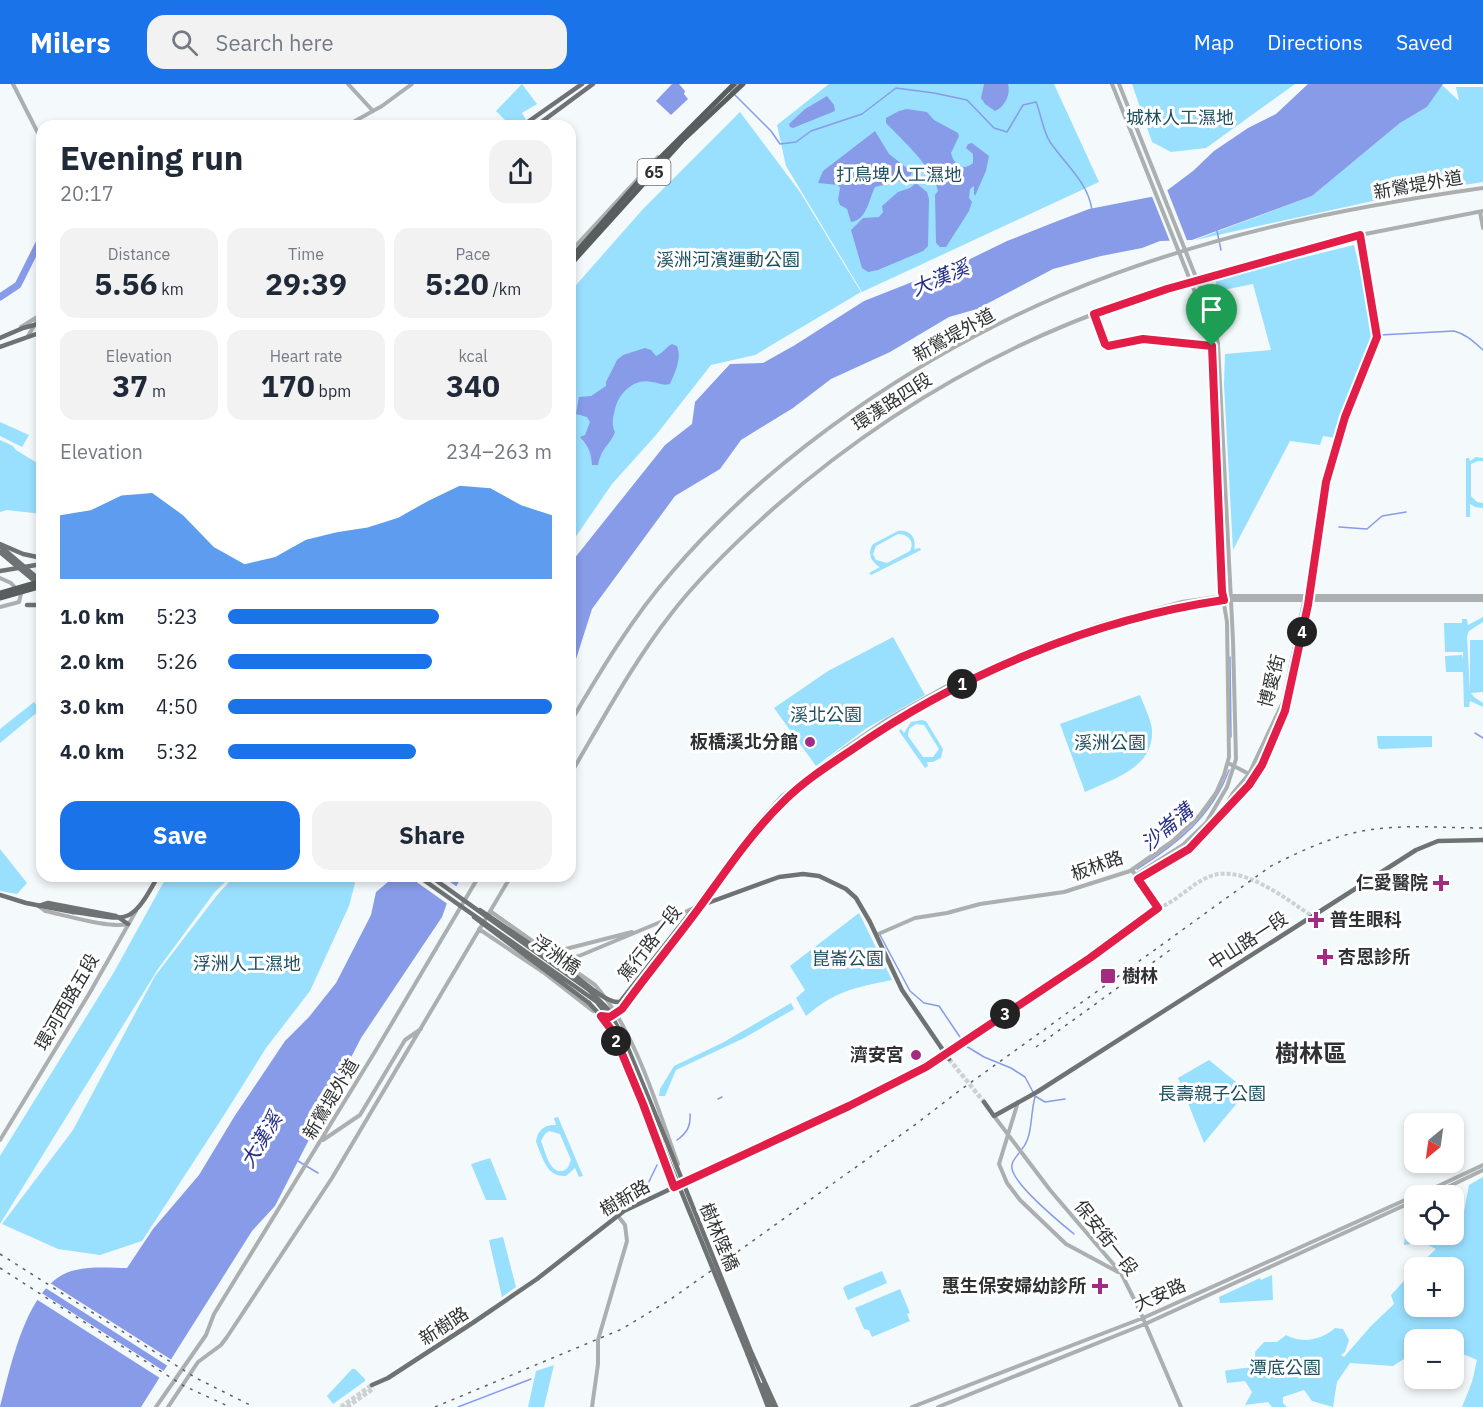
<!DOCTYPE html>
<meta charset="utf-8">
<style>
:root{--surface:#fff;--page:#f2f2f3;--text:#1f2937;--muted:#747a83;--accent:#1a73e8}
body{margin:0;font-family:"IBM Plex Sans","Noto Sans TC",sans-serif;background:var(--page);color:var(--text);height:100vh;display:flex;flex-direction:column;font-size:22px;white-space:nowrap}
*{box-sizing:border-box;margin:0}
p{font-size:20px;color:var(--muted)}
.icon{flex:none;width:33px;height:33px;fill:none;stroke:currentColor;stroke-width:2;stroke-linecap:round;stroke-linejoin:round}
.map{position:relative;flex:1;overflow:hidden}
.details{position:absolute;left:36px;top:36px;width:540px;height:762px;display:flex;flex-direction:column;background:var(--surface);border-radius:18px;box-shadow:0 3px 9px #0003}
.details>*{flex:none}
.needle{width:39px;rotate:209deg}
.fabs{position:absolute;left:1404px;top:1029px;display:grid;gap:12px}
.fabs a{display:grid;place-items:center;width:60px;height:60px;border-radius:12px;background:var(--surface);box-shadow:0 3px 9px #0003;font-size:30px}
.pin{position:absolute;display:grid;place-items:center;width:51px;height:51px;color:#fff;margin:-62px -26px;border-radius:50% 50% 50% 0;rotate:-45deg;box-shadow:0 0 6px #0007}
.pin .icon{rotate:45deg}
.km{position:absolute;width:30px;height:30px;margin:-15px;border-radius:50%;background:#222;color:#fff;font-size:16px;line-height:30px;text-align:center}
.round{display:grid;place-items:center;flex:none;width:63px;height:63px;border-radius:18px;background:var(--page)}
.overview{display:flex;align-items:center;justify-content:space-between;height:102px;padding:0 24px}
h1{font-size:33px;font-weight:800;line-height:45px}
.metrics{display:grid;grid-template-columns:repeat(3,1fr);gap:9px;height:102px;padding:6px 24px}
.metrics div{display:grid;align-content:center;border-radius:15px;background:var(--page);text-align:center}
.metrics b{font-size:30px;font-weight:800}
.metrics small{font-size:16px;font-weight:400}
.metrics p{font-size:16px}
.chart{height:168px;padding:12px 24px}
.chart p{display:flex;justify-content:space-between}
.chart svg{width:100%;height:108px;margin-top:6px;fill:var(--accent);opacity:.7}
.button{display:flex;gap:12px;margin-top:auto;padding:12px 24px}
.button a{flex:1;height:69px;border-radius:18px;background:var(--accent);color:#fff;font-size:24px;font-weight:800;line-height:69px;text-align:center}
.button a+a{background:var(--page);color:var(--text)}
ul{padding:0 24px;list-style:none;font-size:20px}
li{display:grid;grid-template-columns:96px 72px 1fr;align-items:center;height:45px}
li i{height:15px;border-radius:8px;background:var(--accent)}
header{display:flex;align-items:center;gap:36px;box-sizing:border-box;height:84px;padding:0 30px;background:var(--accent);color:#fff}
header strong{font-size:28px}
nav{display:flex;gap:33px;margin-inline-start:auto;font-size:21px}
.search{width:420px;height:54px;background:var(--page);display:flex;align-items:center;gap:15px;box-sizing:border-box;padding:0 21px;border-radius:18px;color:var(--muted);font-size:22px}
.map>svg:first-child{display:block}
.green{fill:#99e0fe;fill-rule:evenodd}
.water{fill:#879be9}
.pier{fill:#f4f9fb}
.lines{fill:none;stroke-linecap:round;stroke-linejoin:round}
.stream{stroke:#879be9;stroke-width:1.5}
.river{stroke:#879be9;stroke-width:7}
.minor-tunnel{stroke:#cdd1d3;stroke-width:4;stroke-dasharray:4 2;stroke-linecap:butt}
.major-tunnel{stroke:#cdd1d3;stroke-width:4.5;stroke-dasharray:4.5 2;stroke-linecap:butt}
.minor{stroke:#acafaf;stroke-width:4}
.major{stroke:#6e7272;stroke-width:4.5}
.highway{stroke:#585d5d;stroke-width:5}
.rail{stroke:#5d6061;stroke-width:1.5;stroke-dasharray:3 6;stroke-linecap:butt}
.minor-bridge{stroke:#acafaf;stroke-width:4}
.major-bridge{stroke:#6e7272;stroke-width:4.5}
.highway-bridge{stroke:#585d5d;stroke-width:5}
.route-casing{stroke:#fff;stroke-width:12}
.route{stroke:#e11d48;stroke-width:8}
.poi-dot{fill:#a32b82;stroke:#fff;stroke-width:2}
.labels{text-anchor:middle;stroke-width:6;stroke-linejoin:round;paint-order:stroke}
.shield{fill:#fff;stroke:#6d6f70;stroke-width:1.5}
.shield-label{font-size:16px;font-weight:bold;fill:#2f3132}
.park-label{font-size:18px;fill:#1f4e60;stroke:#fff}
.street-label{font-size:18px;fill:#2f3132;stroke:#fff}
.poi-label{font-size:18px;font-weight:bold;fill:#2f3132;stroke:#fff;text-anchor:end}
.water-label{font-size:20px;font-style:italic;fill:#262f88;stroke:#fff}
.district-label{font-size:24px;font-weight:bold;fill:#2f3132;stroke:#fff}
</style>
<header>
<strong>Milers</strong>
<div class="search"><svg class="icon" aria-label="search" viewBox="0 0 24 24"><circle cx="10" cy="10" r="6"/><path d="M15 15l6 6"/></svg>Search here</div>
<nav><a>Map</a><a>Directions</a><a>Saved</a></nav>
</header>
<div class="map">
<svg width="1483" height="1323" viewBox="0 0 1483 1323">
<rect width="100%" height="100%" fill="#f4f9fb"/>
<path class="green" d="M522 0 537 20 522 29 526 36 515 42H511L496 27Z
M829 0H1054L1099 98 862 208 786 82 777 41Z
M1132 0H1295L1206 64 1171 68 1152 58Z
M1442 1 1459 17 1456 3H1483V98L1400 111 1195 156 1312 112 1400 39 1427 23Z
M740 28 800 108 861 208 755 271 711 281 656 351 612 400 570 461V208L643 125Z
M1354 161 1374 247 1372 258 1356 289 1335 354 1323 352 1320 361 1290 357 1233 466 1224 301 1225 270 1271 266 1253 200 1218 207 1215 195Z
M0 338 29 351 22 363 0 352Z
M0 356 13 362 16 366 42 382V430L7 426 0 428Z
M1476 373 1483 374V377H1478L1471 380V412L1477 418 1483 419V424L1475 423 1470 420V433H1466V374H1469L1470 377Z
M898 447C910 445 917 454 914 465L920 464 921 466 871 491 869 489 880 483C871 478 867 469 873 460ZM898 450C908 450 915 457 910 467L887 479 876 476 873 470 876 462Z
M1483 533V538L1469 547 1467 552 1470 607V556H1483V608L1471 609 1474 613 1483 619V623L1470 617 1469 623H1464L1463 588H1446L1445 572 1462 571 1463 575V568H1445L1444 539H1462V535H1467L1468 541Z
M893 553 925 611 867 644 816 682 774 624 828 587Z
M1140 611C1144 622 1151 635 1152 646 1154 684 1113 695 1085 708L1060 640Z
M34 618 40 626 0 659V645Z
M922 636 926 637 943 665 941 674 933 678H927L928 682 925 684 899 647 901 645 904 649 911 638ZM916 640 924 641 939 665 933 673H923L908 652 909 645Z
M1377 652H1432V663L1381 665 1378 664Z
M0 765 27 799 17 810 0 807Z
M167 792H231L214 809 158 885 0 1140V1072L114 888Z
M235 792H352L355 799 349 822 310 907 266 964 226 1028 142 1157 100 1171 58 1165 2 1140 73 1046 155 892 218 810Z
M859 829 892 896C854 904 837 906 806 932L796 914 805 906 790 882Z
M791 919 794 925 744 954 676 986 665 1012H659L660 1005 674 982 722 959Z
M1209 976 1247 1007 1204 1059 1178 994Z
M558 1033 583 1092 579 1093 575 1084 566 1092C546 1093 543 1074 536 1058 537 1047 544 1040 556 1041L554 1034ZM549 1047 560 1050 571 1076C569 1081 568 1086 562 1087 549 1089 545 1066 541 1057L545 1050Z
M490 1074 507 1116H486L471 1080Z
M1483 1093V1323H1462L1472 1298 1477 1276 1454 1266V1256H1414V1271H1410L1393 1282 1350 1279 1337 1298 1333 1323 1312 1317 1304 1306 1283 1313V1319L1287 1323H1272L1268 1318 1245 1321 1252 1308 1245 1297 1227 1299 1225 1287C1236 1284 1245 1285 1256 1282L1255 1268 1264 1258H1277L1286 1251C1302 1260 1322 1256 1335 1244L1343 1245 1349 1256 1345 1268 1341 1271 1344 1273 1371 1242 1394 1220 1391 1211 1414 1186V1222H1454V1184L1417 1183 1436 1165 1422 1158 1404 1161 1408 1129 1414 1126V1150H1454V1138L1463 1133 1469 1101Z
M503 1153 516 1203 502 1213 489 1156Z
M882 1187 887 1199 848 1216 843 1204 845 1202Z
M1272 1191 1273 1216 1220 1219 1219 1213 1260 1194 1261 1196Z
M900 1205 910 1229 907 1230 910 1237 872 1253 869 1246 864 1245 855 1224Z
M554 1281 544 1323H528L536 1287Z
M352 1285H355L365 1295V1297L333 1320 327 1312Z"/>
<path class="water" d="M672 0H679L685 7 684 10 688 15 671 31 656 17Z
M984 0H1008C1011 10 1005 23 995 27L985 20 981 14Z
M1308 0H1443L1427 23 1400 39 1312 112 1192 156 1160 157 1142 164 1101 172 1053 185 977 225 949 233 890 268 831 295 793 324 741 356 720 385 675 412 592 525 570 594V480L665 361 692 340 695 318 730 280 763 279 795 261 864 217 968 176 1007 157 1055 138 1089 125 1161 111 1193 87 1214 67 1248 44 1276 30Z
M827 12 834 21 835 27 793 44 790 43 789 40 805 25Z
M907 25 927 28 934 36 958 49 959 52 951 69C954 81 963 88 973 79V70L966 64 968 60 972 59 989 72 986 87 975 112 974 110V102L970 105 969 114 972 118 969 127 946 163H940L936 159 935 111 938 107C933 83 903 57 886 39V34L899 27Z
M875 47 889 70 912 88 909 95 875 103C869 115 867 136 851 138L847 125 840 121 838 116 840 104 838 101 818 99 823 87Z
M916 99 927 108 929 115 928 162 923 167 878 186 868 188 862 184 851 146 863 134 879 133 883 128 882 122 898 108 910 104Z
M672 260 677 262C682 275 675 288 670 300 662 302 660 299 652 298 634 294 619 309 615 325 613 333 611 341 615 348 609 363 602 362 598 381H592C591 368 589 363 580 353L585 351 590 338 587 333 576 330 579 313 591 312 606 302V298L617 276 623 271 645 264 651 266 656 272C662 270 665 264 672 260Z
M395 792H462L447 819 442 833 361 954 275 1122 252 1147 141 1323H0C11 1283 27 1195 76 1186 92 1182 111 1184 127 1184L153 1145 199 1091 234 1033 285 957 309 933 336 899 371 831 376 808Z"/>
<path class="pier" d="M1166 103 1188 159 1171 160 1151 110 1160 108Z
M408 792H441L459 804 449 821Z
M47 1197 175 1278 171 1284 44 1203Z
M40 1208 167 1289 163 1296 36 1215Z"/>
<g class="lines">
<path class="stream" d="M734 10 771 47 780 60 796 58 811 47 862 30 896 4 934 9 967 16 994 44 1007 48 1023 21 1036 18C1041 30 1043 47 1050 58 1065 80 1088 98 1092 126
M1217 147 1221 166
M1380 251 1454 247C1466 250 1474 258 1483 266
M1339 443 1367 445 1382 432 1406 428
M1230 573 1231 653
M1475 649 1483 654
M570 652 575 655
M1137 785C1177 760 1212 732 1229 686
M880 851 910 907 924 919 939 922 966 962 984 973 1011 984 1025 993 1033 1008
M1035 1012 1045 1018 1065 1015
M718 1015 722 1013
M677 1056C687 1049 691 1042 690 1030
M1022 1065C1033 1052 1030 1031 1035 1013
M1019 1069C1017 1072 1012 1077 1012 1081 1008 1097 1062 1140 1074 1150
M298 1077 318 1089
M643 1110 657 1081
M458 1323 531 1295"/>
<path class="river" d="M0 213 18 201 42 153"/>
<path class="minor-tunnel" d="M1158 824C1176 818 1189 802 1206 794 1240 777 1284 814 1312 832"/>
<path class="major-tunnel" d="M949 975 984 1018
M341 1323 372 1301
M347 1323 374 1304"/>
<path class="minor" d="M13 0 42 57
M348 0 373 27
M731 7 738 0
M346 42 382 22 412 0
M1480 128 1483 144
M570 168 658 73
M1093 230 1105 260 1108 262 1143 255 1212 262
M21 243 42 230
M28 252 40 232
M0 494 11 499 21 510 19 518 0 523
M570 639C601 586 632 534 672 488 772 371 920 271 1061 211 1195 154 1340 124 1483 104
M1228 679 1251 691
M570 691C602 637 632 580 671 530 701 491 738 456 775 423 877 334 992 265 1121 220L1360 151 1483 127
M1225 723 1233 709 1249 690 1283 618 1304 518 1306 516
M1136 791 1183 761 1206 739 1227 703 1236 675 1233 556 1218 260
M1138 796 1189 766 1249 701 1262 681 1285 627 1308 521 1326 398 1345 333 1377 253 1360 151
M702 821 738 771 786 715 819 688 887 641 946 607 1018 576 1099 544 1152 529 1194 520 1225 516H1483
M40 823 45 827C65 831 110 845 128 840
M490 827 595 901C635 946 657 1023 678 1080
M479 845 543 888 593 927
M876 851 915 834 947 829 980 820 1064 808 1130 787 1173 757 1200 731 1216 709 1224 691 1229 673 1227 538 1222 508 1211 259
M550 869 632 848
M556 880 579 872 694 824 756 741 782 712 844 665 888 635 945 603 1097 541 1182 518 1223 512H1483
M601 932 613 948 643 1020 674 1103
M945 969 1062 894 1158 824 1132 786
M1018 1018 999 1080 1007 1099 1020 1116 1066 1160 1118 1188
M994 1032 1050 1106 1121 1189 1139 1225 1181 1323
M0 1056 89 910 136 827
M323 1056 360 1031 405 956 421 945
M1417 1112 1483 1081
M1429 1112 1483 1086
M156 1323 206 1251 214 1230 376 966 479 792
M168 1323 198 1278 221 1261 227 1253 332 1094 511 792
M592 1323 598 1280V1256L627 1157 625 1141 618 1132
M912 1323 1143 1234 1414 1112
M938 1323 1145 1240 1414 1117"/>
<path class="major" d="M522 42 582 0
M536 42 593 0
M0 254 23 244 42 239
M0 263 42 248
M0 460 23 470 42 474
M0 487 42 480
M27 521H42
M0 811 26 819 73 828
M39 822 48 819 116 832
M118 833 128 840
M567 885C579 894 606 920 620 918L694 824 779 793 803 790 819 792 846 805 856 814 870 838 902 906 949 975
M589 919 601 932 605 933 621 927 701 821
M625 957 666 1056
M621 958 661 1058
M984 1018 994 1032 1037 1008 1416 766 1438 757 1483 756
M752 1270 776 1323
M748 1271 768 1323
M372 1301 388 1294 474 1238 537 1195 624 1127 902 995 925 983 945 969
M762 1301 772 1323"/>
<path class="highway" d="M570 181 682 57 743 0"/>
<path class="rail" d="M1036 963 1170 866
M0 1170 196 1294 254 1323
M0 1184 184 1302 230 1323
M435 1323 622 1245 668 1217 708 1189 916 1040 959 1007 1271 782C1297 769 1324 756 1353 749 1394 739 1441 744 1483 744"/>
<path class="minor-bridge" d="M1112 0 1206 236 1211 259
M1119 0 1213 236 1218 260"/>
<path class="major-bridge" d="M0 462 42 498
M0 468 37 499
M418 792 597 918 608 932 621 958
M430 792 589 906 608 925 625 957
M480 826 567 885
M73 828C127 834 129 846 158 792
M474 833 589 919
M666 1056 752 1270
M661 1058 748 1271"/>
<path class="highway-bridge" d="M570 175 656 78 734 0
M0 509 42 497
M0 514 42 502"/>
</g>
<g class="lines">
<defs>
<path id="route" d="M1360 151 1377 253 1345 333 1326 398 1308 521 1285 627 1262 681 1249 701 1189 765 1138 795 1158 824 1090 874 926 983 849 1022 674 1103 643 1020 613 948 601 932 610 933 622 925C647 890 674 858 699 824 726 787 751 749 784 717 804 697 829 681 853 665 961 590 1094 535 1224 516L1222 508 1212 262 1143 255 1108 262 1105 260 1094 230 1167 205Z"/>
</defs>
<use href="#route" class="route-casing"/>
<use href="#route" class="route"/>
</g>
<g class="poi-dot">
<circle cx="810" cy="658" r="6"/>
<path d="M1438 790h6v6h6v6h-6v6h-6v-6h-6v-6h6z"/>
<path d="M1313 827h6v6h6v6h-6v6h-6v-6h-6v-6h6z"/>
<path d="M1322 864h6v6h6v6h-6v6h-6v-6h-6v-6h6z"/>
<rect x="1100" y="884" width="16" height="16" rx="3"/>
<circle cx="916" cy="971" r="6"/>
<path d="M1097 1193h6v6h6v6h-6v6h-6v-6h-6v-6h6z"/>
</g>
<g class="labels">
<rect class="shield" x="637.5" y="75" width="33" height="26" rx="4.5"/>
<g class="shield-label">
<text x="654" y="94">65</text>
</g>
<g class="park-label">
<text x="1180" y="40">城林人工濕地</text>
<text x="899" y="97">打鳥埤人工濕地</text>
<text x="728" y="182">溪洲河濱運動公園</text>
<text x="826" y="637">溪北公園</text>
<text x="1110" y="665">溪洲公園</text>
<text x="848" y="881">崑崙公園</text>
<text x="247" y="886">浮洲人工濕地</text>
<text x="1212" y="1016">長壽親子公園</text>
<text x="1285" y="1290">潭底公園</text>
</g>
<g class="street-label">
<text transform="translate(1418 101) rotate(-10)" y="6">新鶯堤外道</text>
<text transform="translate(954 251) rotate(-29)" y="6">新鶯堤外道</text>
<text transform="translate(892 318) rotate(-33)" y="6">環漢路四段</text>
<text transform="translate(1272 597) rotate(-75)" y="6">博愛街</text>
<text transform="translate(1097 782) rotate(-20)" y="6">板林路</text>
<text transform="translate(1248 857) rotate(-33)" y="6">中山路一段</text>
<text transform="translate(650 859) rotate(-52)" y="6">篤行路一段</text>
<text transform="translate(556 871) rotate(35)" y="6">浮洲橋</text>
<text transform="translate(67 918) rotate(-60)" y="6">環河西路五段</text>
<text transform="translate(331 1015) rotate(-59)" y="6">新鶯堤外道</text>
<text transform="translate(625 1114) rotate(-30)" y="6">樹新路</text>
<text transform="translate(719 1153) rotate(67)" y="6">樹林陸橋</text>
<text transform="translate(1106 1154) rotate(52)" y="6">保安街一段</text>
<text transform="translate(1160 1211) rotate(-24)" y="6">大安路</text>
<text transform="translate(444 1242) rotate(-33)" y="6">新樹路</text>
</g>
<g class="poi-label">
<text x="798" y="664">板橋溪北分館</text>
<text x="1428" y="805">仁愛醫院</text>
<text x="1330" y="842" text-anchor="start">普生眼科</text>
<text x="1338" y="879" text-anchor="start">杏恩診所</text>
<text x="1122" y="898" text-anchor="start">樹林</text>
<text x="904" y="977">濟安宮</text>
<text x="1086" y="1208">惠生保安婦幼診所</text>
</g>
<g class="water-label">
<text transform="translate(940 194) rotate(-23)" y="7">大漢溪</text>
<text transform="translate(1167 743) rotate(-40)" y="7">沙崙溝</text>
<text transform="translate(261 1056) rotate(-59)" y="7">大漢溪</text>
</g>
<g class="district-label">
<text x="1311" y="978">樹林區</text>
</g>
</g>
</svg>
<div class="fabs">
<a><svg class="needle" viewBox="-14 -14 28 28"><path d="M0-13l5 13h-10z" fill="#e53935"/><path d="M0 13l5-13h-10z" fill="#747a83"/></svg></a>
<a><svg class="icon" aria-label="locate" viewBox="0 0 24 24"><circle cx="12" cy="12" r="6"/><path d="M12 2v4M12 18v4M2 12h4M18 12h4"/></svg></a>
<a>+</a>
<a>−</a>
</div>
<div class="pin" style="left:1212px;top:262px;background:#1e9e55"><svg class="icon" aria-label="arrive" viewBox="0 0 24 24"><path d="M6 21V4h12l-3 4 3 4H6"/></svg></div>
<b class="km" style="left:962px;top:600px">1</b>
<b class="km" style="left:616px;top:957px">2</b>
<b class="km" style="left:1005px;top:930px">3</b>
<b class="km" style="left:1302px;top:548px">4</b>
<section class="details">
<div class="overview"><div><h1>Evening run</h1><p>20:17</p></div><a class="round"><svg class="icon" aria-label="share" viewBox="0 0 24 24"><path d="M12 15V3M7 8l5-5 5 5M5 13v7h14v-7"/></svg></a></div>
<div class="metrics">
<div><p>Distance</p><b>5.56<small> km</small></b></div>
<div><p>Time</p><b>29:39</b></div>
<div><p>Pace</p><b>5:20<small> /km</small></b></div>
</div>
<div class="metrics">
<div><p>Elevation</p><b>37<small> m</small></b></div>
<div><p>Heart rate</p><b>170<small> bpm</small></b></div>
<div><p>kcal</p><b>340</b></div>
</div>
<div class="chart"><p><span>Elevation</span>234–263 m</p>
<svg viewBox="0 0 160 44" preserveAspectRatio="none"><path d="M0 44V18L10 16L20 10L30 9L40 18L50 31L60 38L70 35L80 28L90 25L100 23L110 19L120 12L130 6L140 7L150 14L160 18V44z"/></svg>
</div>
<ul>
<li><b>1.0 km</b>5:23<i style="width:65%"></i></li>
<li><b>2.0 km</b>5:26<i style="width:63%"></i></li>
<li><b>3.0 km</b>4:50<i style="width:100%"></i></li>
<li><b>4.0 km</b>5:32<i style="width:58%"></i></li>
</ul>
<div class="button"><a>Save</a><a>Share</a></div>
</section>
</div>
